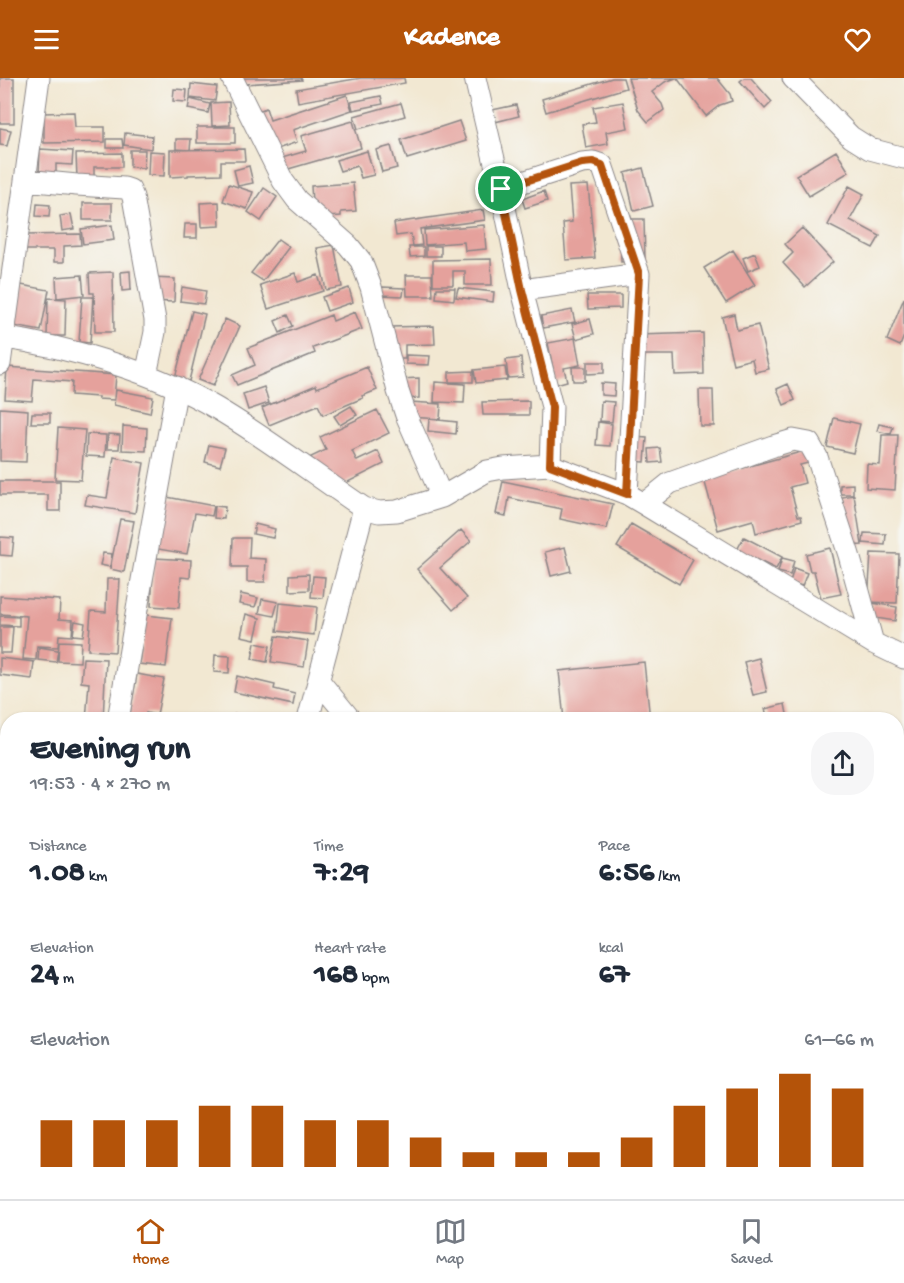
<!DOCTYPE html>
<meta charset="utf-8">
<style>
:root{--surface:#fff;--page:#f6f6f7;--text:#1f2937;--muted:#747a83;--line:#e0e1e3;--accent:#b45309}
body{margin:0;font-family:"Gochi Hand",sans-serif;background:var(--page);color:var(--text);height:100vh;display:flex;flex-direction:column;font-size:22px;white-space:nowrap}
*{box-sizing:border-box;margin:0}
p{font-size:20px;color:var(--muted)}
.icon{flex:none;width:33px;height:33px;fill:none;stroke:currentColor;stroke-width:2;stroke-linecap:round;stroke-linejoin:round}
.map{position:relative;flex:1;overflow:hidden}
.side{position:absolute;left:0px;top:634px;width:904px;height:488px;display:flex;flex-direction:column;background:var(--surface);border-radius:24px 24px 0 0;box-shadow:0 2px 4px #0004}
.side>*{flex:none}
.pin{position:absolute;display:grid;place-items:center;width:51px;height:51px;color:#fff;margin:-26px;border:3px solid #fff;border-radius:50%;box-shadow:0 2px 6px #0007}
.round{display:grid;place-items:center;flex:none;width:63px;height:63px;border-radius:24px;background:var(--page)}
.overview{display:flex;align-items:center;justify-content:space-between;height:102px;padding:0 30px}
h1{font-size:33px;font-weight:800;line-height:45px}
.stats{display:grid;grid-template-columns:repeat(3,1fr);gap:9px;height:102px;padding:6px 30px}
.stats div{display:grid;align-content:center}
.stats b{font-size:30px;font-weight:800}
.stats small{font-size:16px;font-weight:400}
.stats p{font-size:16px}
.chart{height:168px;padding:12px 30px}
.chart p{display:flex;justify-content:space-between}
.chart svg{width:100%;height:108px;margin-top:6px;stroke:var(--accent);stroke-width:6}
header{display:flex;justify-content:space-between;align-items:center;height:78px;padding:0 30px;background:var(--accent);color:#fff;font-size:27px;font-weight:800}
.menu{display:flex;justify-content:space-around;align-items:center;height:84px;border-top:2px solid var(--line);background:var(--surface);font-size:16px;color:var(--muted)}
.menu a{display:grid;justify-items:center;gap:3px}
.menu .on{color:var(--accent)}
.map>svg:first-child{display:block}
.building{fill:#e5a19c}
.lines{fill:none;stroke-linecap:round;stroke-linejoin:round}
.minor-casing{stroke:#8a8586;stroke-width:23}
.minor{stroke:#fff;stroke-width:21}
.route-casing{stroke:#fff;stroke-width:12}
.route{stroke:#b45309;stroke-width:8}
</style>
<header><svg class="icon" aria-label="menu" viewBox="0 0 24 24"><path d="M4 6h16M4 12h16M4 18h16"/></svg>Kadence<svg class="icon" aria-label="heart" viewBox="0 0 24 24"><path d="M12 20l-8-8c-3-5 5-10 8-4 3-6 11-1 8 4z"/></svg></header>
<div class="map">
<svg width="904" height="1121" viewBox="0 0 904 1121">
<rect width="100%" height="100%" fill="#f6f6f2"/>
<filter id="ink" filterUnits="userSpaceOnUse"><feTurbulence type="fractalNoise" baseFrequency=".0167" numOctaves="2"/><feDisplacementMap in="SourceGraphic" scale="12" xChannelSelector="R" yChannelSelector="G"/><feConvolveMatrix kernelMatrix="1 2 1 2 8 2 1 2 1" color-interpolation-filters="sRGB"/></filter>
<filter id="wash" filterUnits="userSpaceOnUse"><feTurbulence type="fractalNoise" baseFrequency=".008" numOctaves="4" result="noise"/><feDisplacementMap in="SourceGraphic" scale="24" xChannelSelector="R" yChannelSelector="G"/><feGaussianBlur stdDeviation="1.35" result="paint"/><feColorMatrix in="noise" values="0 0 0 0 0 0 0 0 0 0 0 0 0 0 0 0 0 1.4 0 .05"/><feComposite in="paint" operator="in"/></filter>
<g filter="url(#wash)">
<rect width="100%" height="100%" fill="#f2e8d2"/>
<g id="blocks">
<path class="building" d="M0 0H14V45H0Z
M230 0H301L302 2 231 7Z
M361 0H404L405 5 298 24 296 11Z
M612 0H623L626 10 546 34 542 21Z
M628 0H676L665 4 652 14 662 26 664 32 648 44 638 32Z
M677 0H717L730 16 732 23 720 27 706 38Z
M744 0H751L772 24 765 31 740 3Z
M191 6 217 9 215 23 190 20Z
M174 11 187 12 186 24 173 23Z
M347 17 352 32 293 52 297 64 266 75 253 35 266 30 270 42Z
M381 18 383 26 353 32 351 24Z
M190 21 210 26 208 35 188 31Z
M229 24 230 47 212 48 211 25Z
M623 24 628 50 606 54 608 66 586 70 582 46 596 44 593 29Z
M401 25 405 38 358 51 354 38Z
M516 27 519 38 495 44 492 32Z
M74 34 75 49H105V64L44 65V35Z
M353 43 361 70 278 94 275 82 306 73 301 58Z
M459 43 466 63 407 81 401 62Z
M197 49H235V65H197Z
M0 50 11 52 7 68 0 67Z
M125 55 152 58 151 71 124 67Z
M107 61H122L123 70H107Z
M176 61H191L190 72 176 71Z
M391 68 397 90 382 94 376 72Z
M40 71 73 73 72 87 56 86V98L39 97Z
M244 71 245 83H221V96L188 97V98L170 99V72Z
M130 72H145L144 90 130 89Z
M149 73 165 74 164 98 148 97Z
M367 73 374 97 361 100 357 88 340 93 336 82Z
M836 73 849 94 809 118 796 97Z
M122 75V89H94V100H77L76 76Z
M249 88 253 105 238 108 234 92Z
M643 90 653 128 634 133 625 95Z
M353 105 356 133 341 134V138L313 140 311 108Z
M229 106 253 114 247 131 223 123Z
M588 107 595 180 566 182 563 145 572 144 569 108Z
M849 108 864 116 850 142 880 158 873 170 828 147Z
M264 110 277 119 261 143 248 134Z
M544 113 547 123 525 130 522 121Z
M219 124 220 148 201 149 200 125Z
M83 125H112V142H83Z
M37 126 50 127 49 139 36 138Z
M483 132 485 142 420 151 422 167 413 168 411 156 396 158 394 145Z
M71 136 74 151 62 153 60 138Z
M620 141H644L645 183 621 184Z
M185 146H197V160H184Z
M112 147 114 162 83 166 81 151Z
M484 147 486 171 465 173 464 164 425 167 424 152Z
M802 150 833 184 805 209 783 185 793 175 785 166Z
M80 156 81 167 64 168V184H54V172H26V157Z
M278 161 289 169 263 203 251 195Z
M334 167 342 209 326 212 317 170Z
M426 168H441V178H426Z
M409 169H424V178L410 179Z
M733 172 755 207 726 225 704 190Z
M755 175 760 188 748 193 743 180Z
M491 181 492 207H465V193H453V207H433V182Z
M130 193 131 212 122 213 121 194Z
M113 194 114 254H95L94 215H90L89 195Z
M295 195 298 204 318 197 323 213 268 231 260 207Z
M82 197 84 217 57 220 56 199Z
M406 197H432L433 218H407Z
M150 200 175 201 174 224 149 223Z
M21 207 49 212 41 253 14 248Z
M182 209 206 213 204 226 180 223Z
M382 209 404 210 403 218 381 217Z
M349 210 353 224 327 233 322 219Z
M437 210H455L454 222 436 220Z
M458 210 494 214 493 224 456 219Z
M587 217H621V230L588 231Z
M82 219H93L90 265 79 264Z
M48 220 66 221 65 258H47Z
M904 220V258L900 268 887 262Z
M572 232 575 244 543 250 541 238Z
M192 233 205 236 189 303 175 300Z
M355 234 362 251 313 270 315 275 237 307 232 297 255 287 248 270 331 237 333 243Z
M734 236 737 252 758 247 769 291 755 294 752 281 733 286 722 239Z
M288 237 293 248 280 255 275 243Z
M225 241 240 248 213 308 198 302Z
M590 241 594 256 576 261 572 246Z
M434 248 435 266 405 267V281H390L389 249Z
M703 255 704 296 675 297 674 277H639L638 257Z
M575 260 580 287 564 290 567 303 556 306 548 265Z
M406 277 430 278 429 287 406 286Z
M521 280 523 299 508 300 506 282Z
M587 284H604V295L587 296Z
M7 289 116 297 114 322 98 321V319L71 317 72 304 34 301 32 323 5 321Z
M367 289 377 312 362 318 363 320 323 337 318 327 269 347 262 330 316 307 317 310Z
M505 289 507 302 476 305 474 292Z
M572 289H585V303H573Z
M473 293V304H449V294Z
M419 300V320L400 321V301Z
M435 304 465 306 464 325 434 324Z
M601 305 615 306 614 318 601 317Z
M788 306 795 322 784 327 777 311Z
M264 309 269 325 248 332 243 316Z
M116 312 153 319 150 335 114 327Z
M699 312H713L714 348H700Z
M529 323V337H483L482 324Z
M601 323 614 324 612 344 600 343Z
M410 324 441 326 440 341 409 339Z
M351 328 357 337 340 347 334 338Z
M0 330 28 332 26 384 0 383Z
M377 332 389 355 352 373 357 383 378 373 384 386 328 414 311 379 326 372 320 359Z
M32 335H50V345H31Z
M834 340 860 346 853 375 827 369Z
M429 341 457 344 456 356 428 353Z
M598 344 612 346 610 368 596 367Z
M879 346 893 349 891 356 877 353Z
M123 348 147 350 146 373 122 372Z
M58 350 85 352 81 402 55 401Z
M87 356 106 357 105 379 86 378Z
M108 356 120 357 119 371H107Z
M882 357H898L895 412 866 410 867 386 880 387Z
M633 359 647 360 645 384 631 383Z
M209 367 225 370 220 388 205 384Z
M660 370 662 384 650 385 649 371Z
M808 372 812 384 800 387 805 405 790 409 798 438H801L802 442 756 455 753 442 718 452 704 401Z
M114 379 144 385 135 435 85 427 87 417 107 420Z
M0 403H60V433H48V417H0Z
M503 403 613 426 607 451 560 441 562 431 509 420 506 438 496 436Z
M853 406V416H840V407Z
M854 417 862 467 850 468 842 419Z
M167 419 214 428 212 438 195 435 187 476 158 471Z
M215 428 225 429 224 441 214 440Z
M120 441 134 443 124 494 110 491Z
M255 446 275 451 273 460 253 456Z
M631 446 693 482 679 506 617 469Z
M461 452 471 463 440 490 467 520 453 532 417 491Z
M864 455 886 456 885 467 863 465Z
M0 459 14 460 12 478 0 477Z
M744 459 782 479 776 491 737 472Z
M233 460H250L249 480 266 481 265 504H247V489H232Z
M565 469 571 493 551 498 545 474Z
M830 470 841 516 821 520 814 493H810L806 476Z
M103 475 112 476 110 489 100 487Z
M871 475 899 476 897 525 868 524Z
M154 480 191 482 190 500 181 499 179 530 151 528Z
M782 480 794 483 790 497 778 494Z
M794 490 807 495 802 508 790 504Z
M309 496V512L290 513V497Z
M313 498 325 499 323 520 311 519Z
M107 501H120L115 574 88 572 91 533 106 534Z
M241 516 258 520 255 529 239 526Z
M0 518 60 522 59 541 73 542 72 558 59 557 58 569 37 568 36 582 23 581 27 538 0 536Z
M262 521 278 524 274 538 259 535Z
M280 525 317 529 314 557 277 553Z
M872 525 897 529 895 543 869 539Z
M246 536 260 540 255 561 241 558Z
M146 537 172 540 166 589 139 586Z
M0 538 19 539V548L0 547Z
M75 543 85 545 83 558 73 557Z
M0 549H13L11 575H0Z
M276 558 308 563 304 589 271 584Z
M59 563 81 564 80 584 58 583Z
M255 565 270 568 267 584 252 581Z
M39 569 58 572 56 584 38 582Z
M215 577 230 578 229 595 214 594Z
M0 580 34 584 32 601 0 597Z
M83 580 106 581 103 642H86L89 605 81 604Z
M759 580 767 614 753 617 744 584Z
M644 584 650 642H564L559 593Z
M137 596 164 601 157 637 146 635 145 642H129Z
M237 598 275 607 274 611 295 616 293 627 234 614Z
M785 626 788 641 768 642 765 631Z
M235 636 260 641V642H233Z
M0 851H8V894H0Z
M0 958 8 960V1026L0 1024Z"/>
</g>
</g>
<g filter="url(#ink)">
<use href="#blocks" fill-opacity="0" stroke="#8a8586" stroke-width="1.5"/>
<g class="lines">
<defs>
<path id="minor" d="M232 0 283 103 297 122 348 167 361 183 371 209 398 313 406 337 442 419
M475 0 501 111 522 212 552 329 550 387
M793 0 851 59 870 71 904 80
M25 102 77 107 124 110 130 112 133 119 155 242V254L146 297
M501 111 582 85 593 84 602 87 639 196 627 416
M522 212 639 196
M0 259C70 269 155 294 216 330 267 360 315 397 364 430L379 434 397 433 442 419 487 393 503 390 550 387 627 416 644 426 873 565 904 580
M0 286 39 0
M644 426 670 405 773 368 793 362 809 365 817 379 849 477 873 565
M319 603 351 642
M118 642 142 502 177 309
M308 642 364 430
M0 905 8 907
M897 1029 904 1021
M897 1050 904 1051"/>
</defs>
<use href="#minor" class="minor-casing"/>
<use href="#minor" class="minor"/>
</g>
</g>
<g class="lines" filter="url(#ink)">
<defs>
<path id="route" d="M593 84 602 87 639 196 627 416 550 387 552 329 522 212 501 111 582 85Z"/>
</defs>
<use href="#route" class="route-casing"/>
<use href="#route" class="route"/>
</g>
</svg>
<div class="pin" style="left:501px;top:111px;background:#1e9e55"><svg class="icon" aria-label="arrive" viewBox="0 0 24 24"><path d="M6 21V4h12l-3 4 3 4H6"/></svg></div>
<section class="side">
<div class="overview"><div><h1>Evening run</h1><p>19:53 · 4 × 270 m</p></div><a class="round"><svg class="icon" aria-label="share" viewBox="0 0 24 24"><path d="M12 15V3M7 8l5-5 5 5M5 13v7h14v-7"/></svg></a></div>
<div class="stats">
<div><p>Distance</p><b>1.08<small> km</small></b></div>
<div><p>Time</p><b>7:29</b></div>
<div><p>Pace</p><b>6:56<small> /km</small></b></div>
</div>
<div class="stats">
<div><p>Elevation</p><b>24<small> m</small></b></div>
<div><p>Heart rate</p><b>168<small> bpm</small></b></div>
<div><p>kcal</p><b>67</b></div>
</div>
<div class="chart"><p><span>Elevation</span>61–66 m</p>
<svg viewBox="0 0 160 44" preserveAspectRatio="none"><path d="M5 44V25M15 44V25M25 44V25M35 44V19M45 44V19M55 44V25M65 44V25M75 44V32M85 44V38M95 44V38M105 44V38M115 44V32M125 44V19M135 44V12M145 44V6M155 44V12"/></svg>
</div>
</section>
</div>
<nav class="menu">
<a class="on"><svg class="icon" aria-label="home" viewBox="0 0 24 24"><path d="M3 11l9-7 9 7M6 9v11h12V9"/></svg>Home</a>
<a><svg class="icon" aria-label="map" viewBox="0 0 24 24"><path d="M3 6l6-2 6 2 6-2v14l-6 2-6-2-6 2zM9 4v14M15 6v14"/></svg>Map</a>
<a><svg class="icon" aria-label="saved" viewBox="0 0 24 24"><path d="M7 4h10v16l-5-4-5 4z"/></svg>Saved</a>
</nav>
